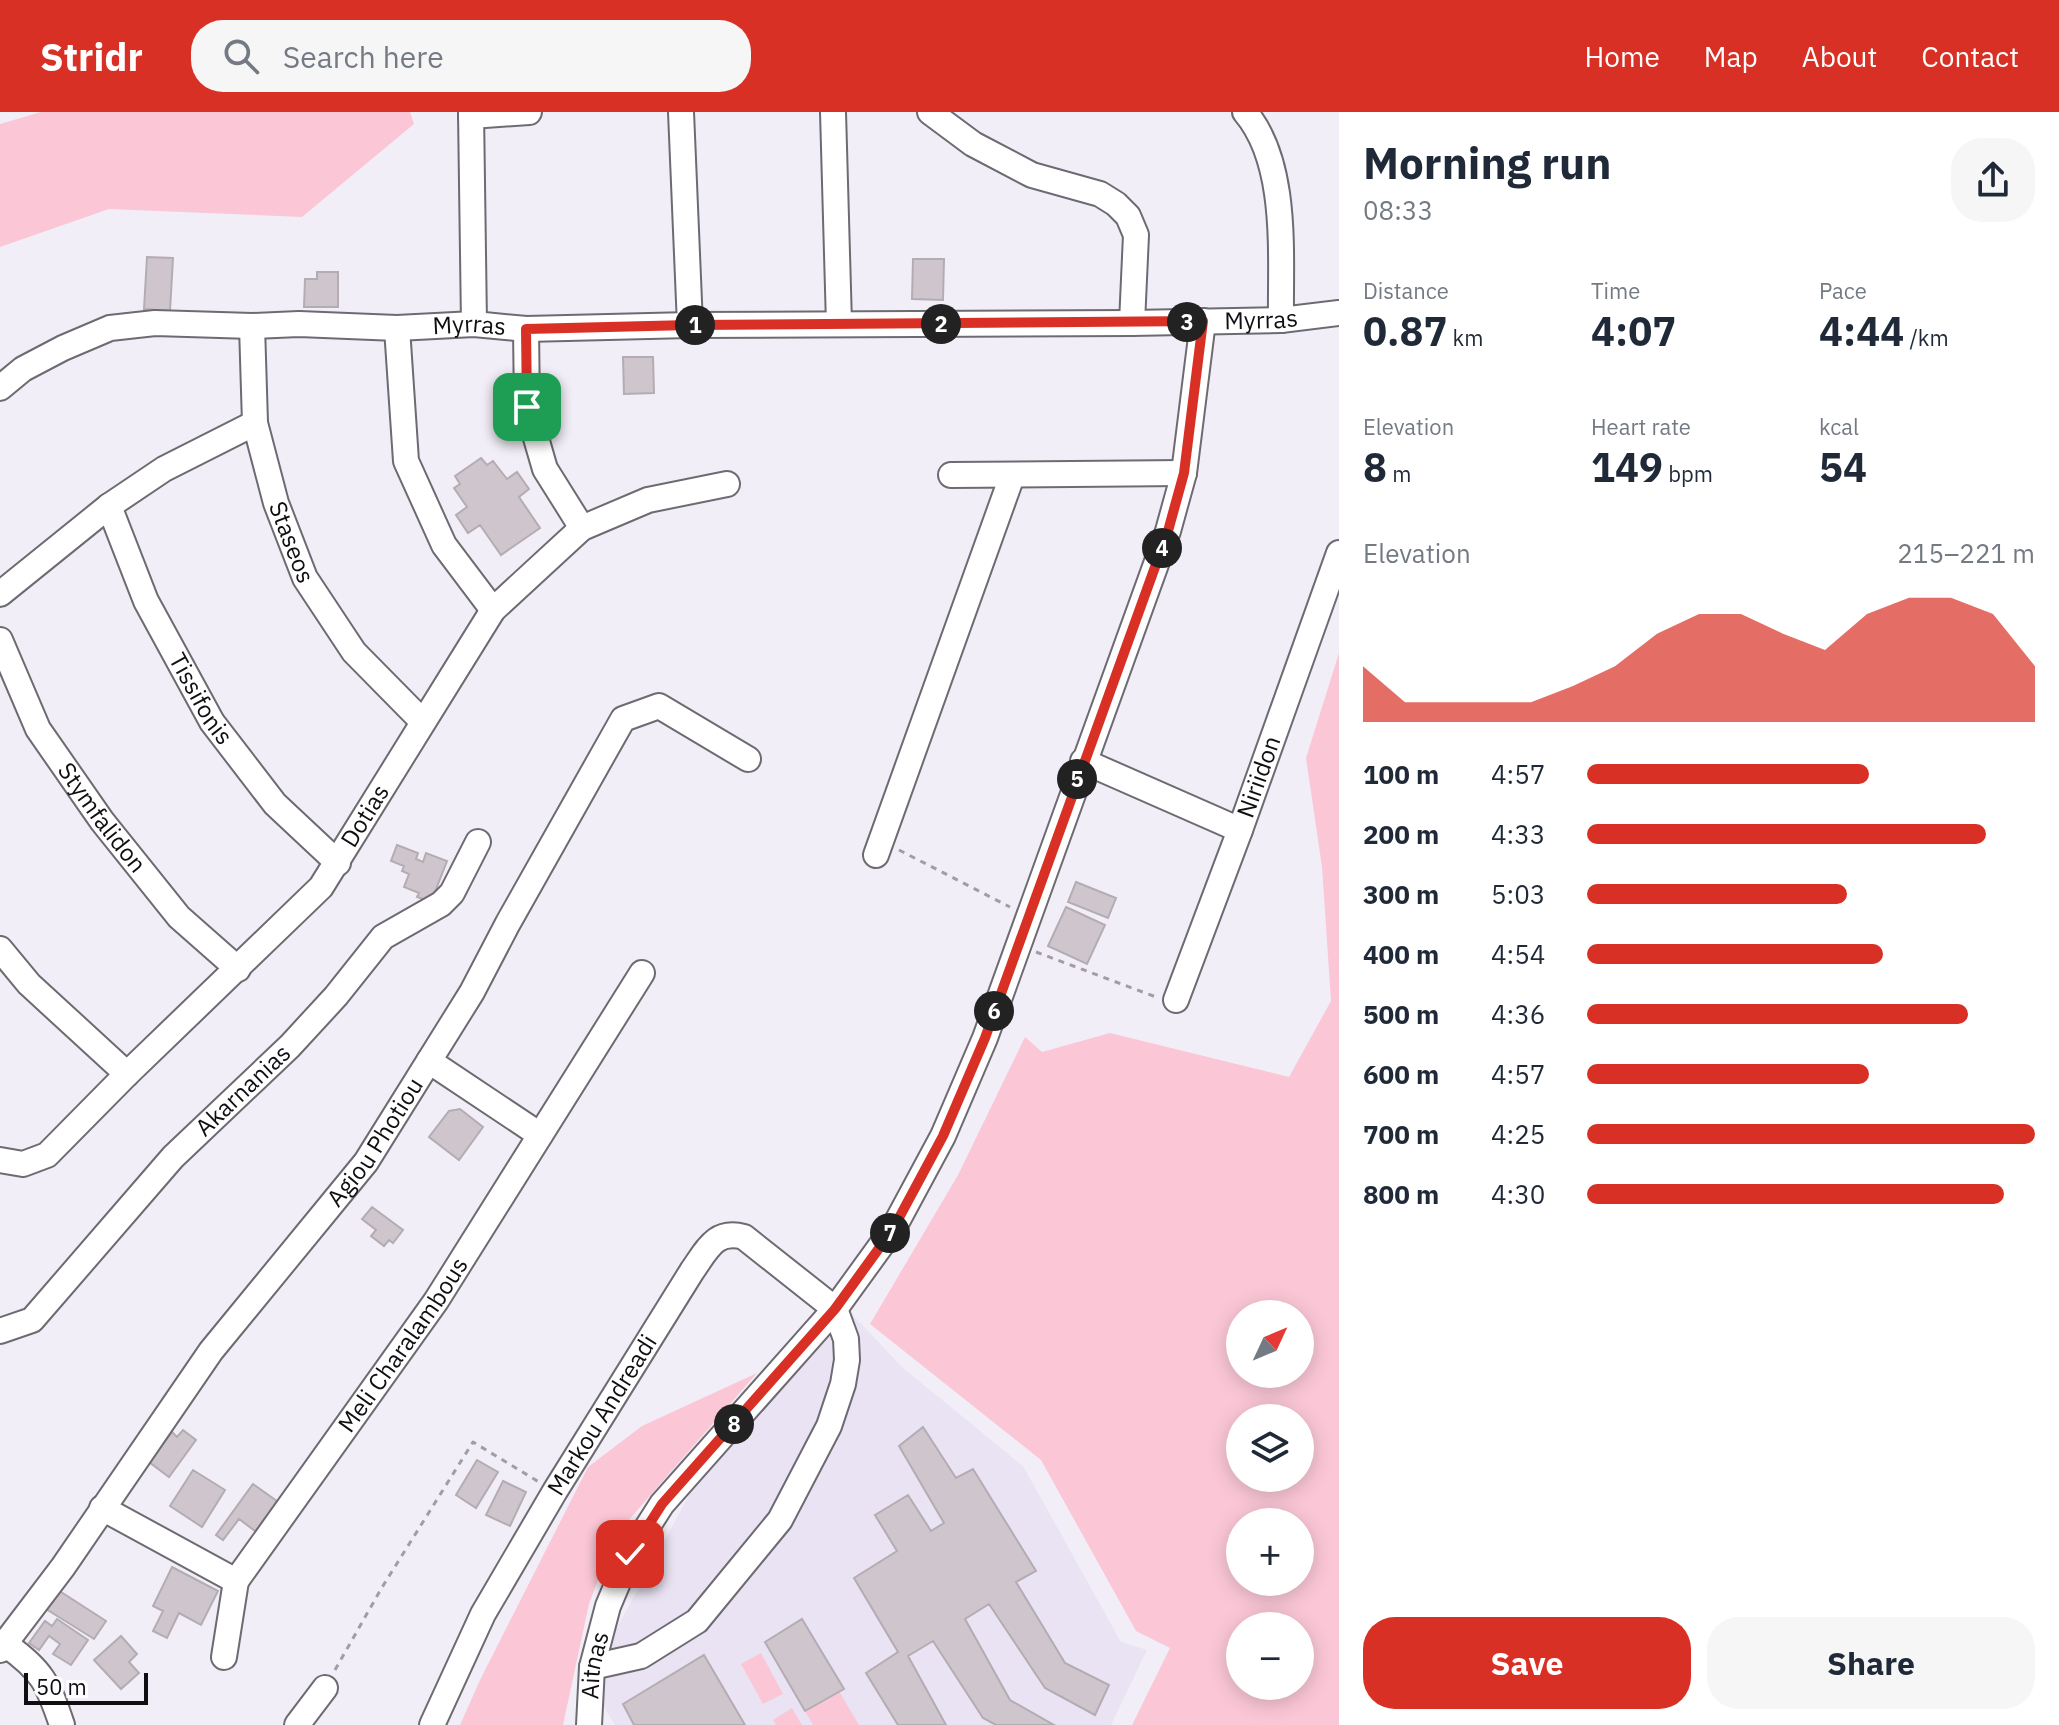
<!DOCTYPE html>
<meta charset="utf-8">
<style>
:root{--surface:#fff;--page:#f6f6f7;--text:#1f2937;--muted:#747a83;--accent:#d93025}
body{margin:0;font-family:"IBM Plex Sans",sans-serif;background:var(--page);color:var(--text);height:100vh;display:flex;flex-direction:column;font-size:30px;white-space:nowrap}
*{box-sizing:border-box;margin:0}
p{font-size:26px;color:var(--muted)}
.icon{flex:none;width:44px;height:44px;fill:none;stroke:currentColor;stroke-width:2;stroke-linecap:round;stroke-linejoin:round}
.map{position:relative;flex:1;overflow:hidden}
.side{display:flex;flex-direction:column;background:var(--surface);width:720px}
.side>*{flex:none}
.needle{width:52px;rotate:46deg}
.buttons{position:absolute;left:1226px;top:1188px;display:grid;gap:16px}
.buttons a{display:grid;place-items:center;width:88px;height:88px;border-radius:50%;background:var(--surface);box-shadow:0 4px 20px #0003;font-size:40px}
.scale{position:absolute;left:24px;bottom:20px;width:124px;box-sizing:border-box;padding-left:8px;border:4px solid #100e11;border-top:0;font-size:22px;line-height:28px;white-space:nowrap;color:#100e11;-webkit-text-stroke:6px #fefdff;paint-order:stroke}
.pin{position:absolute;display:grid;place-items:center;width:68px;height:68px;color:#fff;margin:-34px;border-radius:16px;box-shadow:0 4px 12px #0006}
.km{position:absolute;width:40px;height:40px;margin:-20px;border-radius:50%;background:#222;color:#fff;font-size:22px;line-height:40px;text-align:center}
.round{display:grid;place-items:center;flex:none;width:84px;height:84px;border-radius:32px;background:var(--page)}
.overview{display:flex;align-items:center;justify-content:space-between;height:136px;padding:0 24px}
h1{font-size:44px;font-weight:700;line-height:60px}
.stats{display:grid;grid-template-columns:repeat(3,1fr);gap:12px;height:136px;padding:8px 24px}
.stats div{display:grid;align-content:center}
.stats b{font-size:40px;font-weight:700}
.stats small{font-size:22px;font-weight:400}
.stats p{font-size:22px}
.chart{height:224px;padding:16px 24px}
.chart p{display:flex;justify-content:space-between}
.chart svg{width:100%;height:144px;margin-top:8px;fill:var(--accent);opacity:.7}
.primary-button{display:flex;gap:16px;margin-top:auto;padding:16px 24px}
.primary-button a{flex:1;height:92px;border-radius:32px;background:var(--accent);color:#fff;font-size:32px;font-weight:700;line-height:92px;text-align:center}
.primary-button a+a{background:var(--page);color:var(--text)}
ul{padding:0 24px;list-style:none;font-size:26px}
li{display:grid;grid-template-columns:128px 96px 1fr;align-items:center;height:60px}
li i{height:20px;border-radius:10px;background:var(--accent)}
header{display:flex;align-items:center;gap:48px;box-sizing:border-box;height:112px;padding:0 40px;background:var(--accent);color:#fff}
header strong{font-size:38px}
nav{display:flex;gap:44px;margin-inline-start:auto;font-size:28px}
.search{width:560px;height:72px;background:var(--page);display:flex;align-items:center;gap:20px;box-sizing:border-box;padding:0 28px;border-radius:32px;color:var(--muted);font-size:30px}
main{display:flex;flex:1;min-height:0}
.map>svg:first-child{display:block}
.built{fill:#eae3f3}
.green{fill:#fbc7d6;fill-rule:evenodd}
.building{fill:#cec6cc;stroke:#b4acb3;stroke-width:2}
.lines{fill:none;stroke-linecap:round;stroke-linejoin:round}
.minor-casing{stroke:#6d6a72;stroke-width:28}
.path{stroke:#a19da4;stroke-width:3;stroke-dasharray:6 6;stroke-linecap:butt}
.minor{stroke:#fff;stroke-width:24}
.route-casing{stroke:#fff;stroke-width:16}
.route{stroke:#d93025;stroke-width:10}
.labels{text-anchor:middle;stroke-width:6;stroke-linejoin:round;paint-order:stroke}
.street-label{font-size:24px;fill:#100e11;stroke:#fefdff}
</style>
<header>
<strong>Stridr</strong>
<div class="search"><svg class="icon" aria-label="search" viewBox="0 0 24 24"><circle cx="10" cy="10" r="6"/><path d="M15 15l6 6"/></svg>Search here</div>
<nav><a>Home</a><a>Map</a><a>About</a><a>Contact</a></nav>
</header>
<main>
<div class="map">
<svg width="1339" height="1613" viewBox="0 0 1339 1613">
<rect width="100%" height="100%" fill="#f2eef7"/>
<path class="built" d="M851 1201 902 1255 1023 1354 1121 1530 1147 1538 1111 1613H615L597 1584 612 1525 693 1376Z"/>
<path class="green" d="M41 0H410L414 12 302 105 109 97 0 135V12Z
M1339 541V1613H1132L1170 1536 1136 1519 1041 1348 870 1212 958 1063 1025 925 1042 940 1110 921 1289 965 1331 889 1322 755 1306 646ZM1240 1202H1300V1262H1240ZM1240 1306H1300V1366H1240ZM1300 1410V1470H1240V1410ZM1300 1514V1574H1240V1514Z
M757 1261 614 1425 589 1492 563 1613H460L480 1568 588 1355 642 1314Z
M761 1541 783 1582 763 1592 741 1552Z
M839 1579 859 1613H813L805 1599Z
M792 1596 802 1613H776L773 1608Z"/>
<path class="building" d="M147 145 173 146 170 199 144 197Z
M913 147H944L943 188 912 187Z
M317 160H338V195H304L305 167H317Z
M623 245H653L654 281 624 282Z
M481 346 487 353 493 349 507 367 517 360 529 377 519 385 540 416 501 443 480 413 468 421 456 403 467 395 454 376 460 372 455 364Z
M397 733 418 741 416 747 423 750 426 741 447 749 431 790 417 785 419 781 404 775 409 762 402 759 404 754 391 749Z
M1076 770 1116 786 1108 806 1068 790Z
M1066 795 1105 813 1087 852 1048 834Z
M460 997 483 1015 459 1048 429 1025 449 999Z
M372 1095 403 1118 393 1131 389 1128 384 1134 371 1124 376 1118 362 1107Z
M923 1315 956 1366 973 1357 1036 1459 1016 1470 1065 1551 1109 1573 1095 1603 1045 1576 989 1492 965 1507 1010 1588 1054 1613H996L983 1606 933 1529 908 1544 946 1613H898L866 1561 898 1540 854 1466 897 1439 875 1403 908 1383 931 1419 944 1411 899 1334Z
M183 1318 196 1328 169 1365 149 1350 172 1320 177 1325Z
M477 1348 498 1360 476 1396 456 1383Z
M193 1358 225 1378 202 1415 170 1394Z
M503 1369 526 1380 510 1414 486 1403Z
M253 1372 281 1392 259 1422 239 1407 223 1428 216 1423Z
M172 1455 218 1479 201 1513 179 1501 167 1526 153 1519 163 1499 153 1494Z
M58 1478 106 1509 94 1527 46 1497Z
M57 1507 88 1528 71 1553 53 1542 60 1532 49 1524 39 1538 29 1531 45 1509 52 1514Z
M802 1507 844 1577 805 1599 765 1530Z
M121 1524 137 1542 129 1550 139 1561 121 1577 94 1548Z
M704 1543 745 1613H634L623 1592Z"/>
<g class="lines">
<defs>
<g id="minor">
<path d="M471 0 474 212"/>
<path d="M681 0 690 213"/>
<path d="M833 0 839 212"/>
<path d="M930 0 973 32 1032 63 1100 82 1116 92 1128 104 1136 123 1132 211"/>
<path d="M1245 0C1289 52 1280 144 1281 208"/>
<path d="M471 4 529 0"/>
<path id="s1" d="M252 214 255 311 276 391 305 466 354 540 422 609"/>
<path d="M397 216 406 349 444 433 493 498"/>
<path d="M526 217 527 295 545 357 582 416"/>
<path id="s2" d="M0 276 23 257 63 236 110 216 155 211 252 214 299 212 397 216 474 212 526 217 690 213 1132 211 1281 208 1339 201"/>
<path d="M951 363 1184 361"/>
<path id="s3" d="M109 394 146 489 212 610 275 692 338 751"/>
<path d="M0 482 109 394 164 357 255 311"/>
<path id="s4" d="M0 528 38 617 102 709 179 805 238 857"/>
<path d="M1083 649 1240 718"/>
<path d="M876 743 1012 364"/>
<path d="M0 837 29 872 127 962"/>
<path id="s5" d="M1176 888 1240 718 1339 441"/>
<path d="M429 949 540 1023"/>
<path id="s6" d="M0 1048 23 1052 47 1043 127 962 321 775 493 498 582 416 648 388 727 372"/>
<path id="s7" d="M0 1219 32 1208 173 1045 290 934 336 884 383 825 441 792 452 781 478 730"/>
<path id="s8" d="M102 1396 236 1469 436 1189 642 861"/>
<path d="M5 1532C42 1558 48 1571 62 1613"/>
<path id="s9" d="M0 1538 63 1455 211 1239 366 1050 472 880 508 811 623 607 659 594 748 647"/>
<path d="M224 1545 236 1469"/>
<path d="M297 1613 325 1576"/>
<path id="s10" d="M432 1613 483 1502 555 1379 692 1159C707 1138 715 1117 744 1125L835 1197 846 1227 847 1248 843 1272 829 1314 780 1408 697 1509 641 1544 592 1555"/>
<path id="s11" d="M589 1613 592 1555 608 1494 630 1442 662 1392 835 1197 893 1117 943 1024 985 926 1168 419 1184 361 1203 209"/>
</g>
</defs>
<use href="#minor" class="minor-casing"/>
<path class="path" d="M899 738 1010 795
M1036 840 1156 885
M335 1558 381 1477 473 1330 539 1370"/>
<use href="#minor" class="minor"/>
</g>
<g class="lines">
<defs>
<path id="route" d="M527 295 526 217 690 213 1203 209 1184 361 1168 419 985 926 943 1024 893 1117 835 1197 662 1392 630 1442"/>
</defs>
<use href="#route" class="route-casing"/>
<use href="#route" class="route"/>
</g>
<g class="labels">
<g class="street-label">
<text dy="8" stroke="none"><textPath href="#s2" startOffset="1278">Myrras</textPath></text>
<text dy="8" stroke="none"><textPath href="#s2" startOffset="486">Myrras</textPath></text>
<text dy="8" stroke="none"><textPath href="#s1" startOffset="222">Staseos</textPath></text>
<text dy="8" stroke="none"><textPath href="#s3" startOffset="214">Tissifonis</textPath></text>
<text dy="8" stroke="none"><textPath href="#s5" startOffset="238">Niriidon</textPath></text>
<text dy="8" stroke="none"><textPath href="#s4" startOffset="206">Stymfalidon</textPath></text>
<text dy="8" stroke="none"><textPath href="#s6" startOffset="516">Dotias</textPath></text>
<text dy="8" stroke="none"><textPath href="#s7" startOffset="346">Akarnanias</textPath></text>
<text dy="8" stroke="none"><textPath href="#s9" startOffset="632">Agiou Photiou</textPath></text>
<text dy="8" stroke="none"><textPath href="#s8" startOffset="442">Meli Charalambous</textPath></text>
<text dy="8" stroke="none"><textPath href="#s10" startOffset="354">Markou Andreadi</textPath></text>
<text dy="8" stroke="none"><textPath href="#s11" startOffset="60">Aitnas</textPath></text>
</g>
</g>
</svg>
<div class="buttons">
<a><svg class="needle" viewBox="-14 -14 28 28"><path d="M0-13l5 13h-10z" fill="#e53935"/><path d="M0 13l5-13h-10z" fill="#747a83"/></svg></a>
<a><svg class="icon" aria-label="layers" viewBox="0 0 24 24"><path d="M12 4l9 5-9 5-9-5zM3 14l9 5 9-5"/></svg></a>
<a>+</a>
<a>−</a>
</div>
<div class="scale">50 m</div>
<div class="pin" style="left:527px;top:295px;background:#1e9e55"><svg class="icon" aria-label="arrive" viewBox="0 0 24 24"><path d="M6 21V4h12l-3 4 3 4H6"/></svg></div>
<div class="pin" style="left:630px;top:1442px;background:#d93025"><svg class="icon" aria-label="check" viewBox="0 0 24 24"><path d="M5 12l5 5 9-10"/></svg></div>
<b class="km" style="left:695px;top:213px">1</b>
<b class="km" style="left:941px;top:212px">2</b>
<b class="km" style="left:1187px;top:210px">3</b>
<b class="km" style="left:1162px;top:436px">4</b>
<b class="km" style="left:1077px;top:667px">5</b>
<b class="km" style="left:994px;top:899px">6</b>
<b class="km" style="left:890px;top:1121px">7</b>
<b class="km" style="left:734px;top:1312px">8</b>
</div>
<section class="side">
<div class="overview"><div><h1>Morning run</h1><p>08:33</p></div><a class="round"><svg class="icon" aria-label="share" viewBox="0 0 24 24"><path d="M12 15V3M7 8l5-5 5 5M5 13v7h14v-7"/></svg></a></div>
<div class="stats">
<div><p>Distance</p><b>0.87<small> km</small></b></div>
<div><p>Time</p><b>4:07</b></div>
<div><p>Pace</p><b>4:44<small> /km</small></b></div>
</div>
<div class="stats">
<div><p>Elevation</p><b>8<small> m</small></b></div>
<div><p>Heart rate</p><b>149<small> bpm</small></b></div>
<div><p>kcal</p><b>54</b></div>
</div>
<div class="chart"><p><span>Elevation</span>215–221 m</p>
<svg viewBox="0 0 160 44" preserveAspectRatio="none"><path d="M0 44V27L10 38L20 38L30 38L40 38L50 33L60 27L70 17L80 11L90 11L100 17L110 22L120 11L130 6L140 6L150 11L160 27V44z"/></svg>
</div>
<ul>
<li><b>100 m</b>4:57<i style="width:63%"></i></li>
<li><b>200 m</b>4:33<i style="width:89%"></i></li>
<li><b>300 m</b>5:03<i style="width:58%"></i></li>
<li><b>400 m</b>4:54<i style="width:66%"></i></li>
<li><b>500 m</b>4:36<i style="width:85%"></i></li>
<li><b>600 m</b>4:57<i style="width:63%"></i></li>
<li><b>700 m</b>4:25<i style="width:100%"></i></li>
<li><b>800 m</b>4:30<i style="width:93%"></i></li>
</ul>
<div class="primary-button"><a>Save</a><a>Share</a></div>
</section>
</main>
